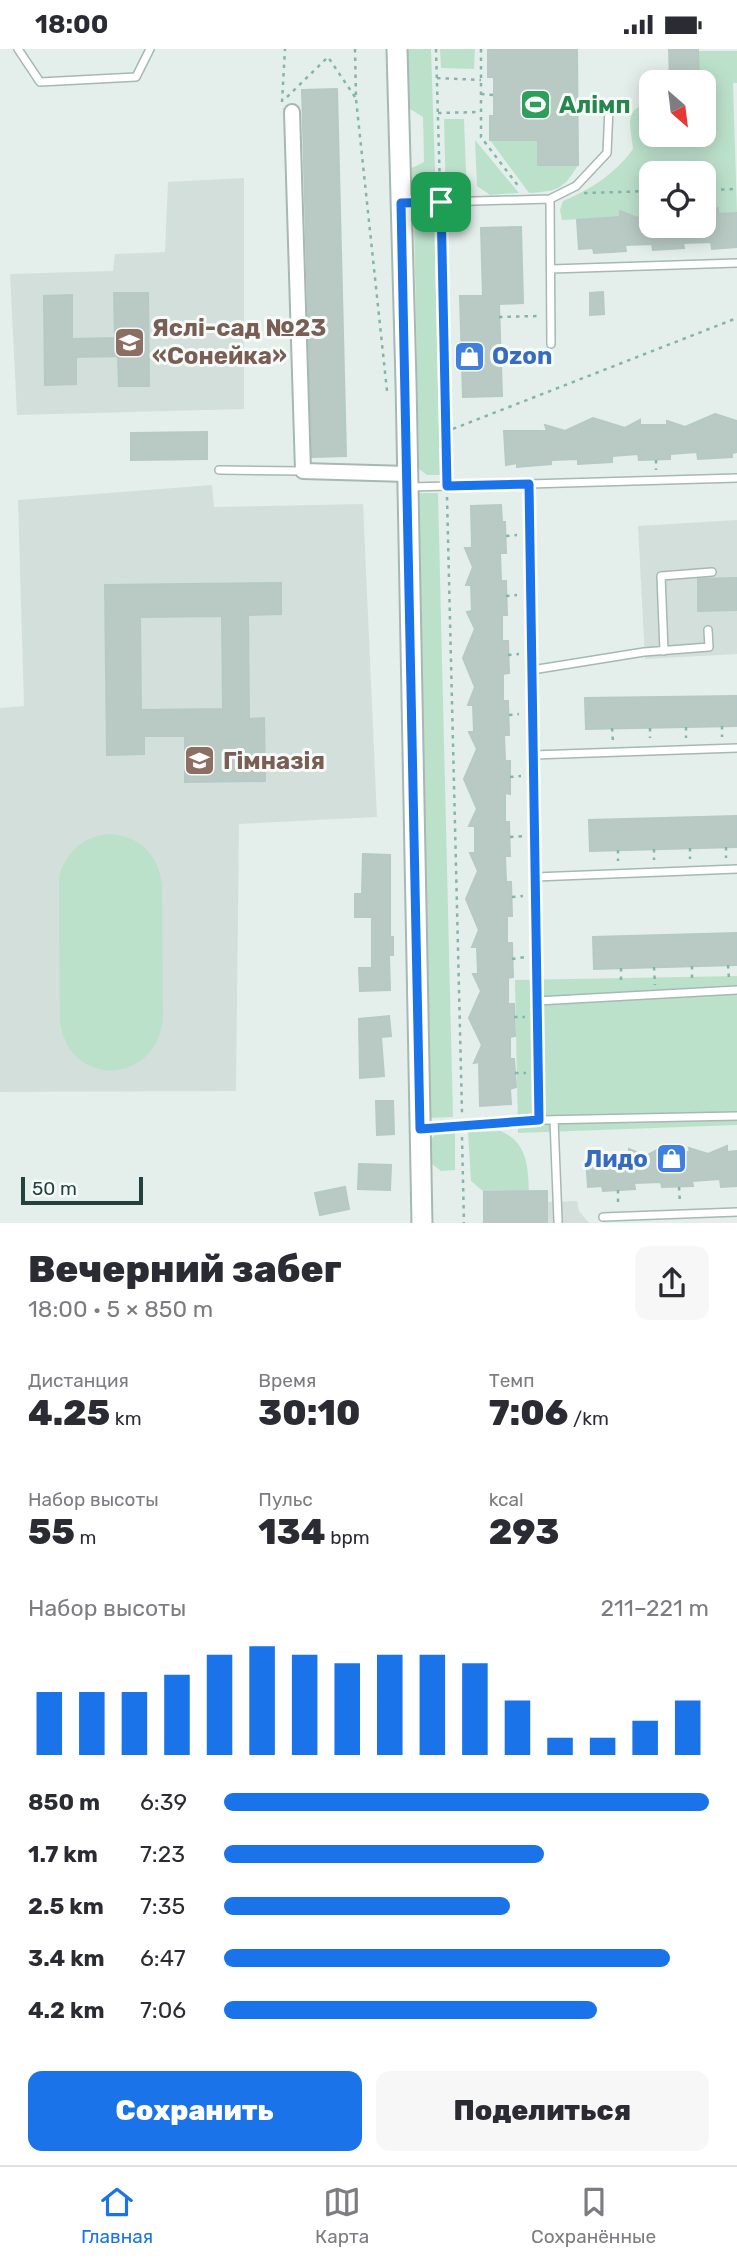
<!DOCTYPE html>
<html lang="ru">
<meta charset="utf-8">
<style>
:root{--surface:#fff;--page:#f7f7f7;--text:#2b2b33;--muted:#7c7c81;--line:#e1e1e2;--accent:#1a73e8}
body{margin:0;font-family:Rubik,sans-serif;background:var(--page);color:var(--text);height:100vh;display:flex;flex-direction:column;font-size:26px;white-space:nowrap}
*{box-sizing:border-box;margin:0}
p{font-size:23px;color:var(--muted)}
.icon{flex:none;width:38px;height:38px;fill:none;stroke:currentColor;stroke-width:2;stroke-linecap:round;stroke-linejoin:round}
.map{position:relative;height:1174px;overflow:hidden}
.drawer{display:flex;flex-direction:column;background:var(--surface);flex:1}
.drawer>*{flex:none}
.needle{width:46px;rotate:152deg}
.tools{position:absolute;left:639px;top:21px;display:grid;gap:14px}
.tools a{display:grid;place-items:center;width:77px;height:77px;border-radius:14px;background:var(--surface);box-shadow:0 4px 18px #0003;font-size:35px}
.scale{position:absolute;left:21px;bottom:18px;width:122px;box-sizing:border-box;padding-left:7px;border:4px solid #22423e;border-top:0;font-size:19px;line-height:24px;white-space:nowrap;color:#22423e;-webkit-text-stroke:5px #f6fbf9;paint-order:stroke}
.pin{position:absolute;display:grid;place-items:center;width:60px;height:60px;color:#fff;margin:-30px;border-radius:14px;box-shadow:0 4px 10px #0006}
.round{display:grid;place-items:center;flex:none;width:74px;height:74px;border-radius:14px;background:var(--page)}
.head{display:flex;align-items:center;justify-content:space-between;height:119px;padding:0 28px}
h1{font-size:38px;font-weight:800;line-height:52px}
.stats{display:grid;grid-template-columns:repeat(3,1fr);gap:10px;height:119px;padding:7px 28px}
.stats div{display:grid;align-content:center}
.stats b{font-size:35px;font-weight:800}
.stats small{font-size:19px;font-weight:400}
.stats p{font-size:19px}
.chart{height:196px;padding:14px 28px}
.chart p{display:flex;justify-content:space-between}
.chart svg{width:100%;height:126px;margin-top:7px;stroke:var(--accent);stroke-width:6}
.cta{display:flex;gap:14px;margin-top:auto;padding:14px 28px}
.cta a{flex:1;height:80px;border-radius:14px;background:var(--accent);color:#fff;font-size:28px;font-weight:800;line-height:80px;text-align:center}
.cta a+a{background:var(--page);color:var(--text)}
ul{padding:0 28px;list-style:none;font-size:23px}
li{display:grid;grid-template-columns:112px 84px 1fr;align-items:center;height:52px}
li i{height:18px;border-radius:9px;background:var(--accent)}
.status{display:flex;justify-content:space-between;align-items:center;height:49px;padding:0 35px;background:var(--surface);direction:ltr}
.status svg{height:19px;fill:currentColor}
.dock{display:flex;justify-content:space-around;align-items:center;height:98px;border-top:2px solid var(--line);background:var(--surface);font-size:19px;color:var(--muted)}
.dock a{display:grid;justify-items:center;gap:4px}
.dock .selected{color:var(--accent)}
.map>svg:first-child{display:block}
.built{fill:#d2dfdb}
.green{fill:#bce1cb}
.building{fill:#b9cac5;stroke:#b6c9c4;stroke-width:2;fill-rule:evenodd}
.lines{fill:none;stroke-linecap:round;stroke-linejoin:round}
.service-casing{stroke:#a6b8b4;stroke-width:10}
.minor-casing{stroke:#a6b8b4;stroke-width:18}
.tertiary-casing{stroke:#a6b8b4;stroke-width:23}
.path{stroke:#83b5ab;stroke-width:2.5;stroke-dasharray:3.5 5;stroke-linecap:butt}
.service{stroke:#fff;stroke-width:7}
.minor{stroke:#fff;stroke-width:14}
.tertiary{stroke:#fff;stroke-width:19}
.route-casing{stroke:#fff;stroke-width:14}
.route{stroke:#1a73e8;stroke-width:9}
.labels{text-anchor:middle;stroke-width:6;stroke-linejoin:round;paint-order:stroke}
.leisure-label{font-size:24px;font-weight:bold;fill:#27864d;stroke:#f6fbf9;text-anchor:start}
.education-label{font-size:24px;font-weight:bold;fill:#785e54;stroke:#f6fbf9;text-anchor:start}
.shop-label{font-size:24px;font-weight:bold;fill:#366cbe;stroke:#f6fbf9;text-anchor:start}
</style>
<div class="status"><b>18:00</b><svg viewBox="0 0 49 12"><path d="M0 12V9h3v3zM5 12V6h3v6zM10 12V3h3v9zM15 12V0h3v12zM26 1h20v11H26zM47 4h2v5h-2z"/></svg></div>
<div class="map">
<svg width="737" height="1175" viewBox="0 0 737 1175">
<rect width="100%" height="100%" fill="#e4efeb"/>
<path class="built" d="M244 129V360L17 366 10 225 113 222 115 205 165 203 168 133Z
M212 436 214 458 363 455 377 768 239 775 236 1042 0 1043V659L24 657 18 451Z
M737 471V605L645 610 638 477Z
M577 1152 579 1162 589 1174H547V1153Z"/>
<path class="green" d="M403 0H431L436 150C414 150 409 141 408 121L424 113 423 68 405 57Z
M440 0H475L474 20 441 19Z
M698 2H737V34H733L737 164 718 165V159L704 166V124H651V161L637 169 620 163V168L562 171 560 161 563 152C590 141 616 124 633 100 631 78 622 59 651 54V86H704V33H699Z
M444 70H464L467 147 446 150Z
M475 91 519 144 490 146 477 137Z
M490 91H538V116H578C563 141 558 142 529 144Z
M418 162 434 163 440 426H427L419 420 414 171Z
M417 444H438L453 1068 429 1069Z
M108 785C139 786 158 805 162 835L163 968C158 1037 68 1040 60 972L59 828C66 803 82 788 108 785Z
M737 927V1076L518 1084 515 931Z
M501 1082C527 1094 528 1116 529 1143H484L471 1132 468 1083Z
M455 1083V1121L441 1122 427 1111 429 1092 437 1084Z"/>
<path class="building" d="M488 0H577L578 116H538V91H490V67H494V28H488Z
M669 0H698L699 33H670Z
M337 40 346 407 312 408 302 41Z
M718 159V165L737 164V198L712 200 711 193 683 194 684 199 653 201 652 195 625 196 626 202 594 204 593 199 579 200 577 171 620 168V162L637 169 651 161V177H704V166Z
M521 178 523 254 499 255 502 347 463 348 460 247H483L481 179Z
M603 243 604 265 590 266V244Z
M114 244H148L149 337H119L118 307 76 308V335L45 336 44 247 72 246V290L115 289Z
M715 365 737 372V403L732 404V408L698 410 697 403 670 405V410L639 411 638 405 612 407V413L578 415V410L551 411V415L517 418V414L506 416 504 382H547L545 376 565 382 593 369 625 379 640 371V376H667V372L685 378Z
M207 383V410L131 411V384Z
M501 456 502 473H505L506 504H500L501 532H506L507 566H502V592H508L509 624 503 625V652H508L509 686H504L505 712H510V745L505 744V773H509L510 807H505L506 833H511L512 867H507V894H512L513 928 508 929V955H514L515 987 510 988V1010H514L516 1038 510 1040 511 1055 480 1057 479 1013 474 1014 482 996 469 969 481 942 473 925H478L477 898H472L479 881 466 850 478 822 470 804H475V777H469L477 760 464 730 477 700 469 683H474L473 656H468L475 638 463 609 475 580 467 563 472 562 471 536H466L473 518 465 499H472L471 457Z
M737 529V561L698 562V530Z
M281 534V565L248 566 249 670 264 669 265 732 185 733V687H144V705L107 706 105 536ZM222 567 223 660 141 661 140 568Z
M737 647V677L586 680 585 649Z
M737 767V798L590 802 589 771Z
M363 805 390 806V888H393V906H389L390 941 360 942 359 919H372V868H355V845H362Z
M737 884V916L594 920 593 888Z
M389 967 391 987 381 988 384 1027 360 1029 359 970Z
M376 1052H393L394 1085 377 1086Z
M727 1097V1103L737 1102V1137L721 1138 720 1130 692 1132 693 1137 662 1138 661 1133 634 1134 635 1140 603 1142 602 1137 588 1138 586 1109 629 1106V1100L646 1107 663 1098V1103H690L689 1099 708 1105Z
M359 1115 391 1116 390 1141 358 1140Z
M345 1138 349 1160 320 1166 315 1144Z
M547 1142V1174H484V1143Z"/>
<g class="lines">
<defs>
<path id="service" d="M18 0 40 33 136 28 150 0
M550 150 551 295
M402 154 550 150 576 137 607 104 609 59
M551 220 737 214
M219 421 302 422
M529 435 737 429
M410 438 529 435V486L539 1071 421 1080
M664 602 661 527 712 523
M532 621 644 603 709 598 708 581
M533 706 737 699
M535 828 737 820
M537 952 737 941
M539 1071 737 1067
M554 1071 558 1172
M603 1168 737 1163"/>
<path id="minor" d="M292 63 303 422 408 425"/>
<path id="tertiary" d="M397 0 406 333 422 1175"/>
</defs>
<use href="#service" class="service-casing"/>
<use href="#minor" class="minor-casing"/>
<use href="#tertiary" class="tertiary-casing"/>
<path class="path" d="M355 0 356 50 387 342
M436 0 440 140
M481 0V88L519 138
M437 29 481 31
M481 45 494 46
M287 48 328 8 355 48
M282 53 285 0
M438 64 480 63
M704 141 737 140
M584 144 651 142
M441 164 446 427
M499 268 538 267
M445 383 737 269
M656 411V421
M447 448 462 1064
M506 487 517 486
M506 547 517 546
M508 606 519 605
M509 666 519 665
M722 677V688
M686 678V689
M612 679 613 693
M650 679V689
M510 728 521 727
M510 788 524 787
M726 798V809
M690 799V810
M654 800V811
M618 801V812
M512 848 523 847
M512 910 526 908
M728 916 729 930
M692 917V931
M654 918 655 936
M621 919V936
M514 968H525
M515 1024H526
M462 1088 464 1175
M679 1138 680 1155
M618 1141V1155"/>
<use href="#service" class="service"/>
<use href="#minor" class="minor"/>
<use href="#tertiary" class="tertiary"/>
</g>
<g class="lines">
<defs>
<path id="route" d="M441 153 447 437 529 435 539 1071 420 1080 401 154Z"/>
</defs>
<use href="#route" class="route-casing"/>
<use href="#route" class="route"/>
</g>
<defs>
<symbol id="stadium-square" viewBox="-11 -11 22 22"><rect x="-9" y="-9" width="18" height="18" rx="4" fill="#2e9e5b" stroke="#f6fbf9"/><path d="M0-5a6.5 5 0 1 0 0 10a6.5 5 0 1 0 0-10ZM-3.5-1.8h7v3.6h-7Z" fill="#fff"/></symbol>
<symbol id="school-square" viewBox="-11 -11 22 22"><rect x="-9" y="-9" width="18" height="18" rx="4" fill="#8d6e63" stroke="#f6fbf9"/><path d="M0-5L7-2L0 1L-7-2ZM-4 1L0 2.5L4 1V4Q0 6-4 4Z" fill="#fff"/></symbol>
<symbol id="shop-square" viewBox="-11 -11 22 22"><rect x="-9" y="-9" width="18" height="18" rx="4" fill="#3f7fe0" stroke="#f6fbf9"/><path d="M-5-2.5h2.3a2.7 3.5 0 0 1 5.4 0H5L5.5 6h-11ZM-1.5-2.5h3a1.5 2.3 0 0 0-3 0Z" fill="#fff"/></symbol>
</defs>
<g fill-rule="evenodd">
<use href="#stadium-square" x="518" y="38" width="35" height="35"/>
<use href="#school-square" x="112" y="276" width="35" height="35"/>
<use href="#shop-square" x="452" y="290" width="35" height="35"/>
<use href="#school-square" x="182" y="694" width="35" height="35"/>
<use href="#shop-square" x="654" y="1092" width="35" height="35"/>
</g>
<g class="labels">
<g class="leisure-label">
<text x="559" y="64">Алімп</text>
</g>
<g class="education-label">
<text x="152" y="287">Яслі-сад №23<tspan x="152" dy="28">«Сонейка»</tspan></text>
<text x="223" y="720">Гімназія</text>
</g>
<g class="shop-label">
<text x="492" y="315">Ozon</text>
<text x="648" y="1118" text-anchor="end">Лидо</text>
</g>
</g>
</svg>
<div class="tools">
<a><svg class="needle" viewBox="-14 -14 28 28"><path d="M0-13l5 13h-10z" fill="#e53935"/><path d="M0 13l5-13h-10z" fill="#7c7c81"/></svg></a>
<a><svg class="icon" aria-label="locate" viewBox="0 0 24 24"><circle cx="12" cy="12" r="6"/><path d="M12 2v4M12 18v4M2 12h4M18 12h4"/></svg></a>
</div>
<div class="scale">50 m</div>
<div class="pin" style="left:441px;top:153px;background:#1e9e55"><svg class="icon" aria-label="arrive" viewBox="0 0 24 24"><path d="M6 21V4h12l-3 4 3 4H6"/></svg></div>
</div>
<section class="drawer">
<div class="head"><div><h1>Вечерний забег</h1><p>18:00 · 5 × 850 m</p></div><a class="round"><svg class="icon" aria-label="share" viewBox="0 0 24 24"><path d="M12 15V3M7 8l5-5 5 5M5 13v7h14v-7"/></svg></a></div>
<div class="stats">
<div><p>Дистанция</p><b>4.25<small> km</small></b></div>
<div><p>Время</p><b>30:10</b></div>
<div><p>Темп</p><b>7:06<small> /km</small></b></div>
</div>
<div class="stats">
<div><p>Набор высоты</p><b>55<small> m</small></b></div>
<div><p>Пульс</p><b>134<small> bpm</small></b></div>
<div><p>kcal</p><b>293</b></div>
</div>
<div class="chart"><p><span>Набор высоты</span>211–221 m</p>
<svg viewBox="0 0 160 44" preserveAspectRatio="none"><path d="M5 44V22M15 44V22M25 44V22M35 44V16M45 44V9M55 44V6M65 44V9M75 44V12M85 44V9M95 44V9M105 44V12M115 44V25M125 44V38M135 44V38M145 44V32M155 44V25"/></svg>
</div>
<ul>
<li><b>850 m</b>6:39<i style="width:100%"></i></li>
<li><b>1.7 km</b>7:23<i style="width:66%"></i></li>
<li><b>2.5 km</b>7:35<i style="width:59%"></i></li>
<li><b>3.4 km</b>6:47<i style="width:92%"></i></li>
<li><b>4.2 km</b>7:06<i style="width:77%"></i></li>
</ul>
<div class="cta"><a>Сохранить</a><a>Поделиться</a></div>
</section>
<nav class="dock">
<a class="selected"><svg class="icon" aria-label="home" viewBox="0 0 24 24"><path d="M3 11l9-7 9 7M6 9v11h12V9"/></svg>Главная</a>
<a><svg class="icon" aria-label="map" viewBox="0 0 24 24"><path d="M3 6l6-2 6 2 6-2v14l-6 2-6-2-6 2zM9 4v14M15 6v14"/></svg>Карта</a>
<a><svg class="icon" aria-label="saved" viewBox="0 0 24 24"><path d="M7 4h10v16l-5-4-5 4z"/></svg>Сохранённые</a>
</nav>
